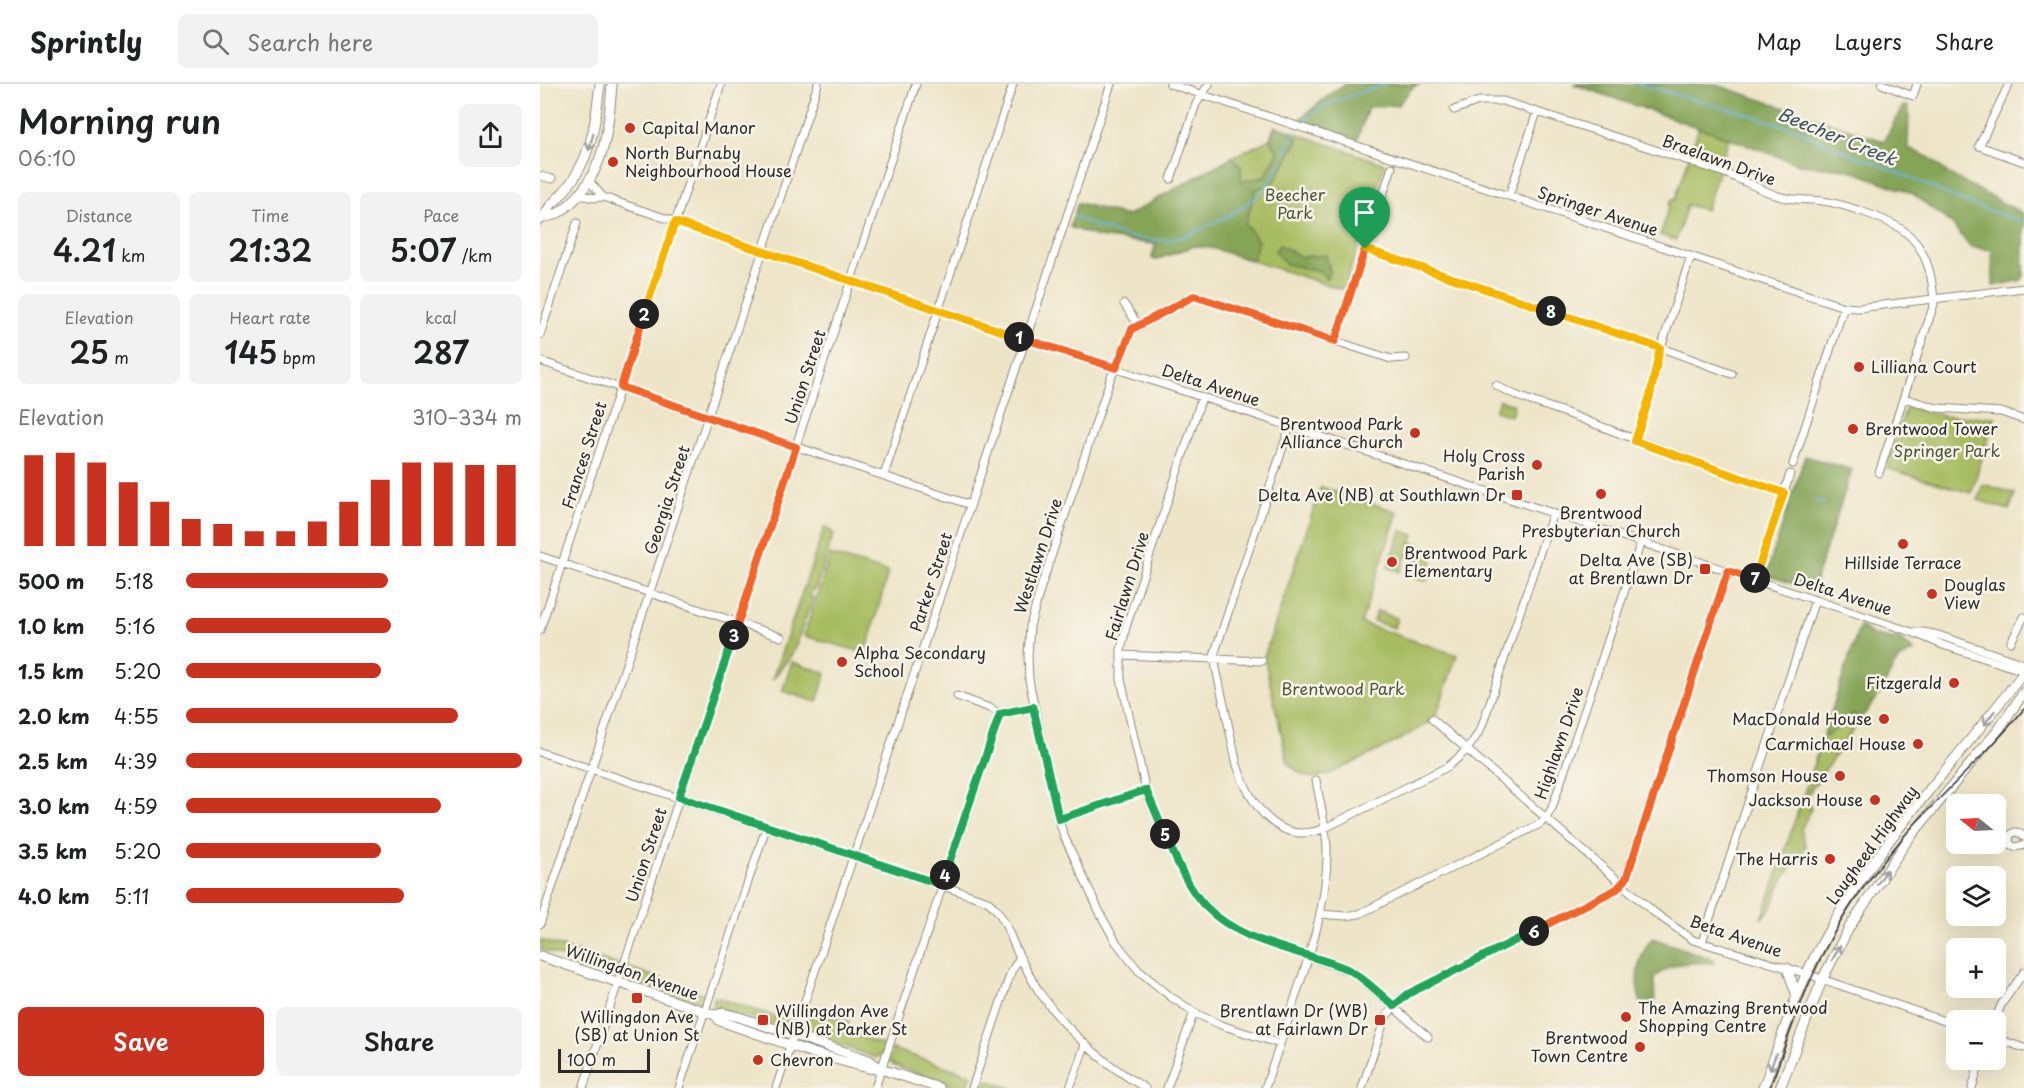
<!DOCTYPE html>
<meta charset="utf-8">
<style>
:root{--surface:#fff;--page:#f2f2f2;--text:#202124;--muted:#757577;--line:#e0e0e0;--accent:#c8321e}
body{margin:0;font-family:"Playpen Sans",sans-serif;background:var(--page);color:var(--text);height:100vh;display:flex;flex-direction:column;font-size:22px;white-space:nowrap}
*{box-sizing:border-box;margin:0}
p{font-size:20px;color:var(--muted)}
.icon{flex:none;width:33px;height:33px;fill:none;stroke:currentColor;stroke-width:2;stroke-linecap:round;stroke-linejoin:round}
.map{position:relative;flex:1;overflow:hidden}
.side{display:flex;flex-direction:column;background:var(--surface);width:540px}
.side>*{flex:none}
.needle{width:39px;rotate:288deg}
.buttons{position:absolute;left:1406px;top:710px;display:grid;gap:12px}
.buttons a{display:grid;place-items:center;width:60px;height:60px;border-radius:9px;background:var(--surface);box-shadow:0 6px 24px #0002;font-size:30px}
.scale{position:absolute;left:18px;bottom:15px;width:92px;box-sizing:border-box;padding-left:6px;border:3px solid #2b2b2b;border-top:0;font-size:16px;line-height:21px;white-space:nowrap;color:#2b2b2b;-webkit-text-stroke:4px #f7f3e8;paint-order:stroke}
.pin{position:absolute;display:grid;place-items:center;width:51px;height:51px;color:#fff;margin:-62px -26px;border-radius:50% 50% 50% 0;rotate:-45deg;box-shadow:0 0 6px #0007}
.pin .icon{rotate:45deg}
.km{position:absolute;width:30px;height:30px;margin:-15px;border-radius:50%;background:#222;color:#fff;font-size:16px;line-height:30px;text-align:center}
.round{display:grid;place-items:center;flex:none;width:63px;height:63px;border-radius:9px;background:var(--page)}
.headline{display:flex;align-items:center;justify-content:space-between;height:102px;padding:0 18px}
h1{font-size:33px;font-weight:600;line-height:45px}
.metrics{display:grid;grid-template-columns:repeat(3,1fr);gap:9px;height:102px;padding:6px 18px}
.metrics div{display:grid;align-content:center;border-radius:9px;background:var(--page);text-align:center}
.metrics b{font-size:30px;font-weight:600}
.metrics small{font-size:16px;font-weight:400}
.metrics p{font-size:16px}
.chart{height:168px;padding:12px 18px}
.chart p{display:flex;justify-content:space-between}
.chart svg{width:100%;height:108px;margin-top:6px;stroke:var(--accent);stroke-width:6}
.action{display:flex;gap:12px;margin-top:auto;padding:12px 18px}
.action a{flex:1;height:69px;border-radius:9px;background:var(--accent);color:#fff;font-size:24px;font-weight:600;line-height:69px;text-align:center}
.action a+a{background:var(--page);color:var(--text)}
ul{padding:0 18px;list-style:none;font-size:20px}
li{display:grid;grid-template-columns:96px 72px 1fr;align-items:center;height:45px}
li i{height:15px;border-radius:8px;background:var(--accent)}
header{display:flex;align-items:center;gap:36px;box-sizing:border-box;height:84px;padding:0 30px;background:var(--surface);border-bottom:2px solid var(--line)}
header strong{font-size:28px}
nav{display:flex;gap:33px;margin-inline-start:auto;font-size:21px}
.search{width:420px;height:54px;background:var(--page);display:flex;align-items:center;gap:15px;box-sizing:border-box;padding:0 21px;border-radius:9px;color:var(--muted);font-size:22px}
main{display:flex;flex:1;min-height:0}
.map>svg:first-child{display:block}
.green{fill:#a7bc61;stroke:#697446;stroke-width:1.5}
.forest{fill:#85a457;stroke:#586841;stroke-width:1.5}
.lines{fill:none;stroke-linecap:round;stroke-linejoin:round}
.stream{stroke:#6ab5e3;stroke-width:1.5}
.minor-casing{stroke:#8c887a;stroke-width:9}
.major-casing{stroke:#8c887a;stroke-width:11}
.minor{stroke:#fff;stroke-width:7}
.major{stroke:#fff;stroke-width:9}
.rail{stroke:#2b2b2b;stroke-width:1.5}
.oneway{stroke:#a0a0a0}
.split-1-casing{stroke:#fff;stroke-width:12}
.split-2-casing{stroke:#fff;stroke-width:12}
.split-3-casing{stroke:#fff;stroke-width:12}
.split-4-casing{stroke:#fff;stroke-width:12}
.split-5-casing{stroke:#fff;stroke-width:12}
.split-6-casing{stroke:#fff;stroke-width:12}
.split-7-casing{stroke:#fff;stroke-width:12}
.split-8-casing{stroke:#fff;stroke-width:12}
.split-9-casing{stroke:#fff;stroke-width:12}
.split-1{stroke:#f0652b;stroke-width:8}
.split-2{stroke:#f5b400;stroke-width:8}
.split-3{stroke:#f0652b;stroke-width:8}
.split-4{stroke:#22a559;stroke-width:8}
.split-5{stroke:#22a559;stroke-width:8}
.split-6{stroke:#22a559;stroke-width:8}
.split-7{stroke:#f0652b;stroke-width:8}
.split-8{stroke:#f5b400;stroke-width:8}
.split-9{stroke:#f5b400;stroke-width:8}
.poi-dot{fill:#c8321e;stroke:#f7f3e8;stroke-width:2}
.labels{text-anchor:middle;stroke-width:5;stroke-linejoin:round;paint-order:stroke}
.poi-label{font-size:16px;fill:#2b2b2b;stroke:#f7f3e8;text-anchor:end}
.street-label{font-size:16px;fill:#2b2b2b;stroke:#f7f3e8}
.park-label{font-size:16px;fill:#50563b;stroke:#f7f3e8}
.water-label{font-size:18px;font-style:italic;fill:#3e5462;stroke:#f7f3e8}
</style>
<header>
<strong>Sprintly</strong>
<div class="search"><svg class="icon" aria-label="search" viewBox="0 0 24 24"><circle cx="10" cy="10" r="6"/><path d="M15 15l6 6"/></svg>Search here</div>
<nav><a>Map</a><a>Layers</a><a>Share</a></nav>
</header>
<main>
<section class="side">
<div class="headline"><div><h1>Morning run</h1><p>06:10</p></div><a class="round"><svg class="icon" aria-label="share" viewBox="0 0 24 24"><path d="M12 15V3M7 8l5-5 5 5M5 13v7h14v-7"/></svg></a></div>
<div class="metrics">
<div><p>Distance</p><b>4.21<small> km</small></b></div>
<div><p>Time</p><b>21:32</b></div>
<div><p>Pace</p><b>5:07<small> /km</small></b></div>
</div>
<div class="metrics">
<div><p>Elevation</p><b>25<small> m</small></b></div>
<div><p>Heart rate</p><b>145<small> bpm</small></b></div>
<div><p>kcal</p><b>287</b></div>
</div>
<div class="chart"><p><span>Elevation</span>310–334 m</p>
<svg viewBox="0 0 160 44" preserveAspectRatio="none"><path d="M5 44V7M15 44V6M25 44V10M35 44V18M45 44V26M55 44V33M65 44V35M75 44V38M85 44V38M95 44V34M105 44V26M115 44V17M125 44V10M135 44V10M145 44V11M155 44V11"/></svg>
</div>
<ul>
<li><b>500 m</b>5:18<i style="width:60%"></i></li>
<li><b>1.0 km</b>5:16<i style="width:61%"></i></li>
<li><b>1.5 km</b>5:20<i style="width:58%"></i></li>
<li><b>2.0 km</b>4:55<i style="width:81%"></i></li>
<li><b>2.5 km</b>4:39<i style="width:100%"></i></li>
<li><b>3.0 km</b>4:59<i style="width:76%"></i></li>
<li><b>3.5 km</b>5:20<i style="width:58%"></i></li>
<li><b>4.0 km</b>5:11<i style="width:65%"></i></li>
</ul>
<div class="action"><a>Save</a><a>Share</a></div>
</section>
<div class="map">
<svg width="1484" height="1004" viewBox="0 0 1484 1004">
<rect width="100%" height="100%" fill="#f7f3e8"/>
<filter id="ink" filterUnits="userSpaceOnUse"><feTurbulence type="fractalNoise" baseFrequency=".0167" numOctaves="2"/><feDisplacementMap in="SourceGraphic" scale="12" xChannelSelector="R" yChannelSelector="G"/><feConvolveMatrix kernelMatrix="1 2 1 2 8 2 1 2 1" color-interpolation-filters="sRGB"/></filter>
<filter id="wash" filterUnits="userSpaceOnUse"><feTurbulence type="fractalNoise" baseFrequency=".008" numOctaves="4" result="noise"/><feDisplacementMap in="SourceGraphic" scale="24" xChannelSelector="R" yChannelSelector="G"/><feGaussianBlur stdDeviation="1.35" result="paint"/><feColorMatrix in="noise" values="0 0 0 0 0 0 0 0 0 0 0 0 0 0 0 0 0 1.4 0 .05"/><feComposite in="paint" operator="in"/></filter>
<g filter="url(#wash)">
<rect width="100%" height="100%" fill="#eee5c8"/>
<path class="green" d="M735 42 845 80 804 206 672 164 654 162 615 176 612 174 616 160 558 153 530 143 538 119 587 132 692 73 729 56Z
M1159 43 1189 54 1166 126 1147 121 1136 156 1120 151 1131 116H1135Z
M959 316 974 321 971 332 955 327Z
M1368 323 1403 332 1455 333 1431 409 1348 385 1347 381 1365 326Z
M1443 400 1475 410 1469 426 1438 416Z
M781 403 858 428 821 539 917 571 897 629C887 647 807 681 785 692L783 691C769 698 758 689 748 679L724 573Z
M285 442 294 450 275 506H272L270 513 273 514 253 569 232 596Z
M861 447 874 451 871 458 880 461 875 473 867 470 860 488 848 483Z
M880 468 894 472 886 497 872 492Z
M290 471 348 488 326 569 264 552Z
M837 527 857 534 854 544 833 537Z
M252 578 286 589 277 618 242 607Z
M1314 629 1321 634 1266 713 1271 725 1261 746 1266 763 1241 799 1233 821 1222 835 1283 652H1287Z
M0 856 79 881 77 887 70 890 1 866Z
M87 883 167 911 163 918 158 919 88 896 85 892Z
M174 913 253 938 248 943H243L177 924 173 921Z
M270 927 309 937 306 947 345 962 341 971 336 974 266 950 264 945Z
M352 965 432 991 426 1004H420L353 981 349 977Z
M440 994 471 1004H436Z"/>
<path class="forest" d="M806 0H881L873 3 858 21 828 23 817 56 759 36 795 6Z
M1033 0H1174L1344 57 1363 22 1369 23 1368 64 1390 74 1410 91 1484 130V192L1481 196 1453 202 1452 166 1430 163 1412 140 1373 110 1307 85 1261 81 1189 54Z
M735 42 750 47 758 56 735 97 716 106 705 140 718 157 713 177 672 164 654 162 615 176 612 174 616 160 558 153 530 143 538 119 587 132 692 73 701 83V98L725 92 738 68 730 56Z
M740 161 761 173 786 171 790 188 786 195 780 187 746 180 735 167Z
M1265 372 1312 386 1272 506 1226 491Z
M1320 541C1332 553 1342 555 1358 554L1374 567C1346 581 1354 588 1339 611 1334 619 1327 626 1321 634L1314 630 1287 652H1283Z
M1112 854 1175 876 1173 879C1149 878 1133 877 1114 894L1115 918 1103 925C1093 900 1096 876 1112 854Z"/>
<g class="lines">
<path class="stream" d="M1098 0 1207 30 1258 46 1286 60 1352 86 1429 120 1484 138
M758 41C787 13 810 15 844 0
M535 133C563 146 597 159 628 156 647 154 663 144 680 136 698 127 718 115 730 97 741 81 747 64 755 47
M1274 416 1284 419"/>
</g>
</g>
<g filter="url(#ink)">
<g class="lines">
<defs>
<path id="minor" d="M630 0 1304 223 1318 224 1484 204
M1342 0 1373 12 1377 0
M1469 0 1439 62 1484 78
M914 26 939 17H963C1035 40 1108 63 1179 87 1199 94 1218 105 1238 112 1253 117 1268 115 1283 117 1303 120 1348 135 1364 147 1387 164 1393 193 1394 220L1339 389
M0 92 12 95
M631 95 656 20 669 0
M49 97 63 113 92 123 477 252 1372 548 1403 561 1484 587
M39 111 55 114 63 113
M969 112 997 28
M825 165 1116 262 1192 290
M584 220 599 242
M0 251 37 139
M795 257 852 83
M0 277 431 421
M956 301C980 316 1010 322 1037 333 1105 360 1174 384 1244 409
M662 313 586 543 581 566V595L607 712 644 791 656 811 680 835 702 849 814 889 888 953
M1364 314 1397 324 1461 328 1484 336
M750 342 675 568 674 575 697 681C710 719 737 764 785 744L907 683C923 671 933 660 942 642L1013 429
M1095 357 1110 312 1121 264 1151 172
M1253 380 1304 223
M344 391 473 0
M0 472 241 553
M1215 496 1250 390
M0 546 181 0
M1375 548H1383L1398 551 1484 580
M1471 558 1484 533
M581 571 722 577
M417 612 452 625 460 630 493 623
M892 635 1115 829 1153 856 1267 890 1416 941
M0 668 445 816C465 827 469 854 480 873 486 885 493 898 500 909 528 949 563 979 605 1004
M519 736 606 706
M1484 753 1480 749 1475 748C1467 751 1467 760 1475 763L1484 761
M781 830 805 832 819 830 1000 740 1006 734 1012 724 1101 458
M0 840 278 0
M1162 858 1275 516
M1455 936 1461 921 1484 888
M1455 954 1484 964
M740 960 681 941 659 931 631 913 598 886 576 858 562 833 524 752 517 730 489 596 488 572 490 542 501 503 571 293 580 278 591 247 648 214 656 212 851 275 866 274
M43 1004 376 0
M139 1004 226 744
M236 1004 571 0
M335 1004 460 630
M432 1004 471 888 480 873
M530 1004 545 961
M627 1004 654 928
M725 1004C736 972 747 940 757 908 773 861 788 814 787 764 786 742 780 719 776 696
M822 1004 845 934 861 914 1077 805 1085 795 1189 487
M1432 1004 1441 975"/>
<path id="major" d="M4 133C17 132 23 126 32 118 65 86 69 43 72 0
M0 136C6 132 7 126 11 121 50 85 54 49 60 0
M0 872 175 931 180 937 273 969 328 984 341 985 399 1004
M1247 884 1257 912
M175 931 183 929 199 933 329 976 341 985
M1223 1004C1241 956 1256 906 1281 861 1335 761 1416 678 1484 588
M1240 1004 1282 896 1310 842 1367 757 1459 645 1484 608"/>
</defs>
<use href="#minor" class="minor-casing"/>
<use href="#major" class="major-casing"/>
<use href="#minor" class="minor"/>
<use href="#major" class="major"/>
<path class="rail" d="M1230 1004C1247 957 1263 908 1286 864 1306 824 1336 786 1365 751 1403 708 1448 670 1484 625"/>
</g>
<defs><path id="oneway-shaft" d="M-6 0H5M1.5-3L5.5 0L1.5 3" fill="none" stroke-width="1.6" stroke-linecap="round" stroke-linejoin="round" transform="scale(1.5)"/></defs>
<g class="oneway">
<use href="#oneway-shaft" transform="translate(51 58) rotate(106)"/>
<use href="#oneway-shaft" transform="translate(1449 634) rotate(128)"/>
<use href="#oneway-shaft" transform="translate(1342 793) rotate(-55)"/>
<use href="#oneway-shaft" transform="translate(1296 869) rotate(-62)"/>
<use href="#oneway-shaft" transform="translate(1233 978) rotate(110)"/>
</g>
</g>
<g class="lines" filter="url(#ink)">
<defs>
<path id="split-1" d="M479 253 576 284 592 245 654 212 795 257 825 165"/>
<path id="split-2" d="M104 230 135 138 479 253"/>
<path id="split-3" d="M104 230 81 303 256 363 194 551"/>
<path id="split-4" d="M194 551 139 713 402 801 405 791"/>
<path id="split-5" d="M405 791 460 630 493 623 519 735 606 706 625 750"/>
<path id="split-6" d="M625 750C636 774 646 802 665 822 703 861 759 865 807 885 824 893 839 910 854 922L868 910 994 847"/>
<path id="split-7" d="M994 847 1077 805 1086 795 1188 487 1215 496V494"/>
<path id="split-8" d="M1011 227 1120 264 1110 312 1095 357 1244 409 1215 494"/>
<path id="split-9" d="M825 165 1011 227"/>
</defs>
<use href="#split-1" class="split-1-casing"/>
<use href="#split-2" class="split-2-casing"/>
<use href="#split-3" class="split-3-casing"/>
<use href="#split-4" class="split-4-casing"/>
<use href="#split-5" class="split-5-casing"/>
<use href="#split-6" class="split-6-casing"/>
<use href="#split-7" class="split-7-casing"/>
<use href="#split-8" class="split-8-casing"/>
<use href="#split-9" class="split-9-casing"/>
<use href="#split-1" class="split-1"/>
<use href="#split-2" class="split-2"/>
<use href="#split-3" class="split-3"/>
<use href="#split-4" class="split-4"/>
<use href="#split-5" class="split-5"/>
<use href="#split-6" class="split-6"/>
<use href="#split-7" class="split-7"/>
<use href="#split-8" class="split-8"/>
<use href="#split-9" class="split-9"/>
</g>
<g class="poi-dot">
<circle cx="90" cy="44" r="6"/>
<circle cx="73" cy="78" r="6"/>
<circle cx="1319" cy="283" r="6"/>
<circle cx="1313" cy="345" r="6"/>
<circle cx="875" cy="349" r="6"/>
<circle cx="997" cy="381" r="6"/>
<circle cx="1061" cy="410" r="6"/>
<rect x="971" y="405" width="12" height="12" rx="3"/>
<circle cx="1363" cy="460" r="6"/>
<circle cx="852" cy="478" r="6"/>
<rect x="1159" y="479" width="12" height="12" rx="3"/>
<circle cx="1392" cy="510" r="6"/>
<circle cx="302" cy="578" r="6"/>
<circle cx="1414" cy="599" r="6"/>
<circle cx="1344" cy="635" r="6"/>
<circle cx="1378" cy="660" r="6"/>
<circle cx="1300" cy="692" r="6"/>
<circle cx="1335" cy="716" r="6"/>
<circle cx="1290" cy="775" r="6"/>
<rect x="91" y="908" width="12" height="12" rx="3"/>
<circle cx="1086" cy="933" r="6"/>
<rect x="217" y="930" width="12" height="12" rx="3"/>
<rect x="834" y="930" width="12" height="12" rx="3"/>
<circle cx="1100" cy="963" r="6"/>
<circle cx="218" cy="976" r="6"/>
</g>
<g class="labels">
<g class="poi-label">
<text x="102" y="50" text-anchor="start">Capital Manor</text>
<text x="85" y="75" text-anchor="start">North Burnaby<tspan x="85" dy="18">Neighbourhood House</tspan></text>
<text x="1331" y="289" text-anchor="start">Lilliana Court</text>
<text x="863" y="346">Brentwood Park<tspan x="863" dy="18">Alliance Church</tspan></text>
<text x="1325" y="351" text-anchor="start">Brentwood Tower</text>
<text x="985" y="378">Holy Cross<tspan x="985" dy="18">Parish</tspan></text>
<text x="965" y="417">Delta Ave (NB) at Southlawn Dr</text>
<text x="1061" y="435" text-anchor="middle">Brentwood<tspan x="1061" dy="18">Presbyterian Church</tspan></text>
<text x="864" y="475" text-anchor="start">Brentwood Park<tspan x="864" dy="18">Elementary</tspan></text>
<text x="1153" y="482">Delta Ave (SB)<tspan x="1153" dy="18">at Brentlawn Dr</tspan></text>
<text x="1363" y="485" text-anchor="middle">Hillside Terrace</text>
<text x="1404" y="507" text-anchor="start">Douglas<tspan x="1404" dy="18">View</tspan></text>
<text x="314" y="575" text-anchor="start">Alpha Secondary<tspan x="314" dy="18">School</tspan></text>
<text x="1402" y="605">Fitzgerald</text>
<text x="1332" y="641">MacDonald House</text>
<text x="1366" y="666">Carmichael House</text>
<text x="1288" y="698">Thomson House</text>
<text x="1323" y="722">Jackson House</text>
<text x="1278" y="781">The Harris</text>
<text x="1098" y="930" text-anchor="start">The Amazing Brentwood<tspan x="1098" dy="18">Shopping Centre</tspan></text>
<text x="235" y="933" text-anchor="start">Willingdon Ave<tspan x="235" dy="18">(NB) at Parker St</tspan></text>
<text x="828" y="933">Brentlawn Dr (WB)<tspan x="828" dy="18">at Fairlawn Dr</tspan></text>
<text x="97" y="939" text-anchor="middle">Willingdon Ave<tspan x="97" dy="18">(SB) at Union St</tspan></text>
<text x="1088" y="960">Brentwood<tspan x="1088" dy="18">Town Centre</tspan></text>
<text x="230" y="982" text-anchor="start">Chevron</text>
</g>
<g class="street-label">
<text transform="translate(1179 76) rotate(20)" y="6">Braelawn Drive</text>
<text transform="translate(1058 127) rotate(18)" y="6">Springer Avenue</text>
<text transform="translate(265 293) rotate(-72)" y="6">Union Street</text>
<text transform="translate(671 301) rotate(18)" y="6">Delta Avenue</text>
<text transform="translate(44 371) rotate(-72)" y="6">Frances Street</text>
<text transform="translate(127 416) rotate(-72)" y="6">Georgia Street</text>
<text transform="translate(498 472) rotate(-72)" y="6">Westlawn Drive</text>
<text transform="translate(391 498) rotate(-72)" y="6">Parker Street</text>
<text transform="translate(587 502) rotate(-73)" y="6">Fairlawn Drive</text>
<text transform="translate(1303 510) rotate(18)" y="6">Delta Avenue</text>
<text transform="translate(1019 659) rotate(-71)" y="6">Highlawn Drive</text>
<text transform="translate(1332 761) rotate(-54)" y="6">Lougheed Highway</text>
<text transform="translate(106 771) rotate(-72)" y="6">Union Street</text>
<text transform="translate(1196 852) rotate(19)" y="6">Beta Avenue</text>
<text transform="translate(92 888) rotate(19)" y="6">Willingdon Avenue</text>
</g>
<g class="park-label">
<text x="755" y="117">Beecher<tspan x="755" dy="18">Park</tspan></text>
<text x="1407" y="373">Springer Park</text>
<text x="803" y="611">Brentwood Park</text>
</g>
<g class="water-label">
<text transform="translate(1297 53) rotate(22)" y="6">Beecher Creek</text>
</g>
</g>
</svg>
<div class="buttons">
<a><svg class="needle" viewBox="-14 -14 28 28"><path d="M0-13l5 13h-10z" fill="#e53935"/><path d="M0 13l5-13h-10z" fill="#757577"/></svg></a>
<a><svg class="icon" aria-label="layers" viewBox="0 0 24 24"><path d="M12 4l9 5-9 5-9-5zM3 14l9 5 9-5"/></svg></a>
<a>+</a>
<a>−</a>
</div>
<div class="scale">100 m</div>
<div class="pin" style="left:825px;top:165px;background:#1e9e55"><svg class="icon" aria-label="arrive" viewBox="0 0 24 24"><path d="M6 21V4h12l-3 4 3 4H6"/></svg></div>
<b class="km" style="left:479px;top:253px">1</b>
<b class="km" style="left:104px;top:230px">2</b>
<b class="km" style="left:194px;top:551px">3</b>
<b class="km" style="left:405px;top:791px">4</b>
<b class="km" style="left:625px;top:750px">5</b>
<b class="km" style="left:994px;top:847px">6</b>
<b class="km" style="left:1215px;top:494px">7</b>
<b class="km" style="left:1011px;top:227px">8</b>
</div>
</main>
